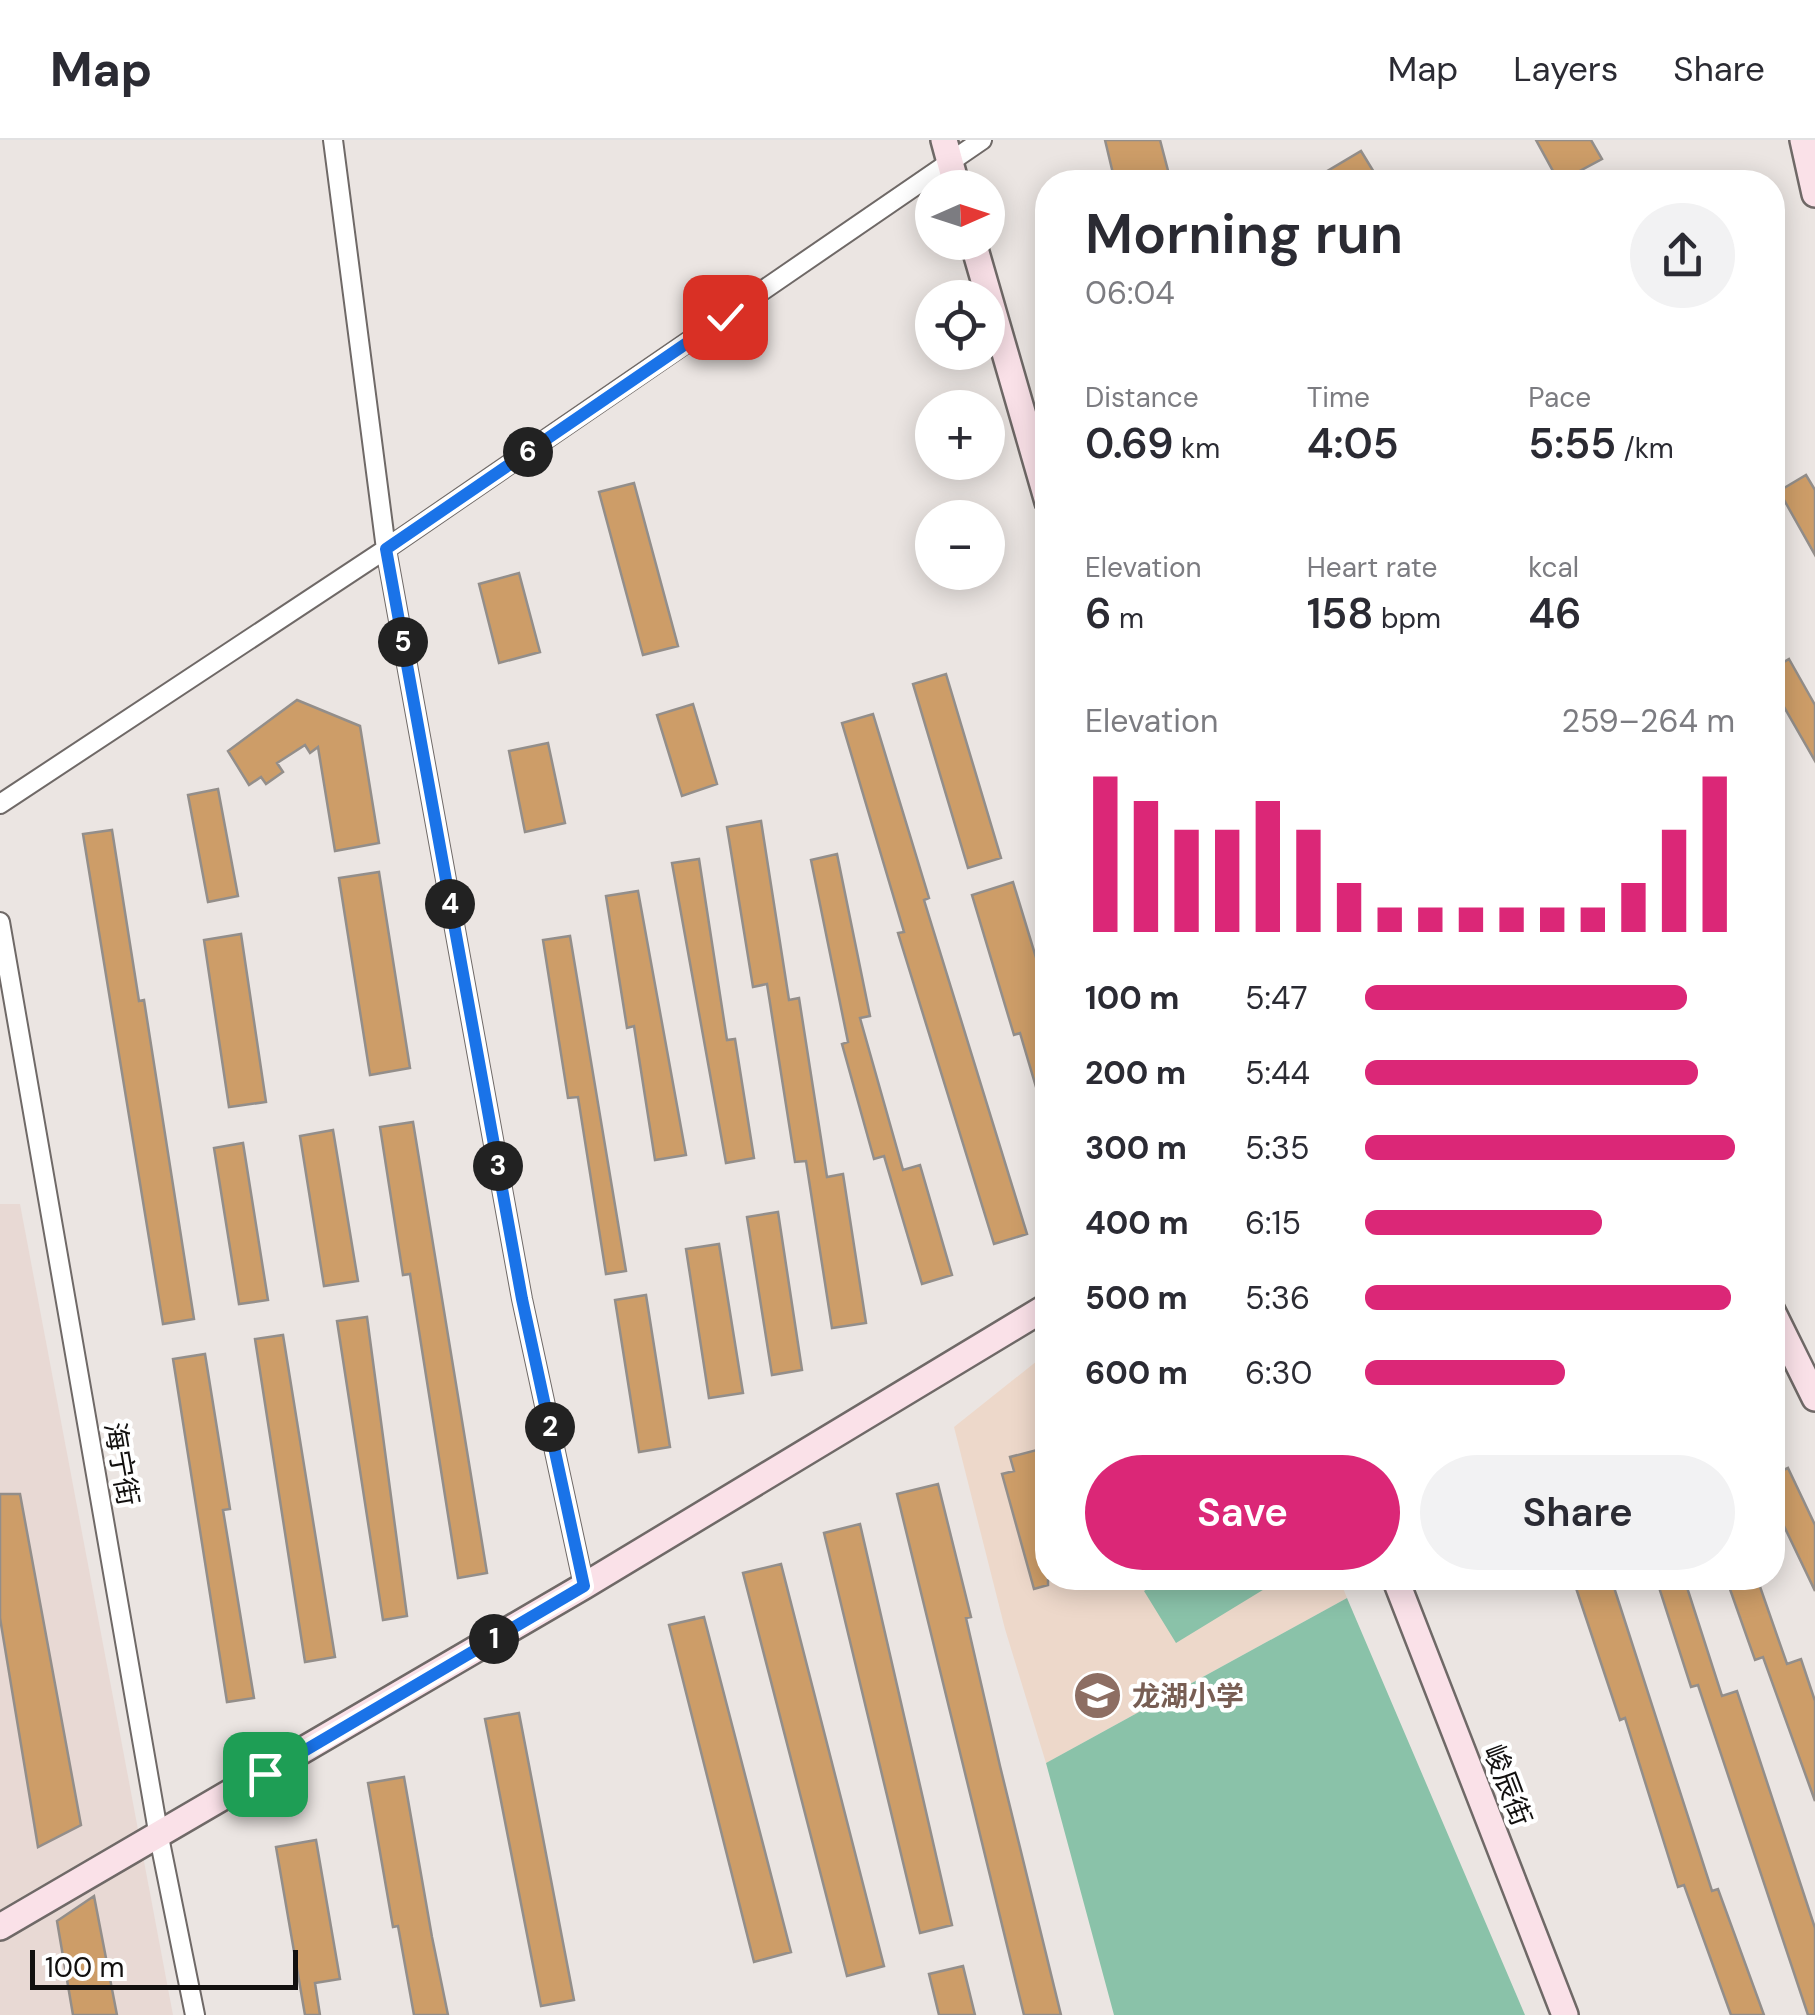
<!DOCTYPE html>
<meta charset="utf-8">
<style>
:root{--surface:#fff;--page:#f2f2f3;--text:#2b2b33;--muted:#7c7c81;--line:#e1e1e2;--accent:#db2777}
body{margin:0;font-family:"DM Sans","Noto Sans SC",sans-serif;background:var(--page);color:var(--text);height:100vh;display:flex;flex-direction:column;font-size:38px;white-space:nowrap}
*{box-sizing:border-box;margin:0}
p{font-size:32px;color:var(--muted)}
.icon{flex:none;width:55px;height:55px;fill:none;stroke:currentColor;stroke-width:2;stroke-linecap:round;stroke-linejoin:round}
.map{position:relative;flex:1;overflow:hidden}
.sheet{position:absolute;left:1035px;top:30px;width:750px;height:1420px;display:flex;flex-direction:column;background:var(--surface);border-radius:40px;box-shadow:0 5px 25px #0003}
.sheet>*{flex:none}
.needle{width:65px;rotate:87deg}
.buttons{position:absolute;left:915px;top:30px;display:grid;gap:20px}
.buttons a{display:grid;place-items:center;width:90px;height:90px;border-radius:50%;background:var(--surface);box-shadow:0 5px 25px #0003;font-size:50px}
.scale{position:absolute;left:30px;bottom:25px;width:268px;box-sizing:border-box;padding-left:10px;border:5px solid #12100f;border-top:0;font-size:28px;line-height:35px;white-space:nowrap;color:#12100f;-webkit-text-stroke:8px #fff;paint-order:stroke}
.pin{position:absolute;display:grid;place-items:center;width:85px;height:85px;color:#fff;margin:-42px;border-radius:20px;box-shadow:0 5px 15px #0006}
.km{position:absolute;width:50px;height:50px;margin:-25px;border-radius:50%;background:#222;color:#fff;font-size:28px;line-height:50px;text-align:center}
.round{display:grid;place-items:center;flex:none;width:105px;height:105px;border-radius:52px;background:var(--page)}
.headline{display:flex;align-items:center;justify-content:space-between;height:170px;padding:0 50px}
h1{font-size:55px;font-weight:600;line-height:75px}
.figures{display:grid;grid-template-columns:repeat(3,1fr);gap:15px;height:170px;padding:10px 50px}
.figures div{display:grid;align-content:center}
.figures b{font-size:42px;font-weight:600}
.figures small{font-size:28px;font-weight:400}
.figures p{font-size:28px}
.chart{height:280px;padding:20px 50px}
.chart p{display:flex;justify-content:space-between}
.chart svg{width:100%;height:180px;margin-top:10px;stroke:var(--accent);stroke-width:6}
.action{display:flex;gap:20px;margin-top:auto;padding:20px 50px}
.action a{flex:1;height:115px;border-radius:60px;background:var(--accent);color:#fff;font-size:40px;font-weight:600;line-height:115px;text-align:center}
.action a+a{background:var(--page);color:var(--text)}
ul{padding:0 50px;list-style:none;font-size:32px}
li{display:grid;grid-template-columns:160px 120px 1fr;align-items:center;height:75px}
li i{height:25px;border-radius:12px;background:var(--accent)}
header{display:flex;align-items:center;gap:60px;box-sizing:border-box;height:140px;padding:0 50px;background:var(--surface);border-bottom:2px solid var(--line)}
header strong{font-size:48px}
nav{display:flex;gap:55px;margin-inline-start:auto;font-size:35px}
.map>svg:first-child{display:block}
.built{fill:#e8d9d4}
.industrial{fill:#edd8ca}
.green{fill:#8ac2a9}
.building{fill:#cd9d68;stroke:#938e8a;stroke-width:2.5}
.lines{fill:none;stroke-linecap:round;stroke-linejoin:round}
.street-casing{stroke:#6f6967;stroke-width:22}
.secondary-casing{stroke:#6f6967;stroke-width:30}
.street{stroke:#fff;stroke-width:18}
.secondary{stroke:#fae1e8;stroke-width:25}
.route-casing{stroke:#fff;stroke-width:20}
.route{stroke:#1a73e8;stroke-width:12}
.labels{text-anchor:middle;stroke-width:9;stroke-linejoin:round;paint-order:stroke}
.street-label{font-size:28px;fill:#12100f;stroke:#fff}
.education-label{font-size:28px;font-weight:bold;fill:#785e54;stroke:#fff;text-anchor:start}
</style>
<header>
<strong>Map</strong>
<nav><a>Map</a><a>Layers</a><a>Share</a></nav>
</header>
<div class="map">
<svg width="1815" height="1875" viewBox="0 0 1815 1875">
<rect width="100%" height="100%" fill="#ebe5e2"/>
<path class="built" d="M0 1064H20L173 1875H0Z"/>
<path class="industrial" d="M1047 1213 1048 1438H1339L1347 1458 1046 1623 1005 1489 954 1287Z"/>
<path class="green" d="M1165 1438H1266L1271 1445 1176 1503 1144 1451Z
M1347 1458 1525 1875H1114L1046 1623Z"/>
<path class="building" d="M1105 0H1160L1171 42H1115Z
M1536 0H1591L1602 19 1559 42Z
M1361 11 1380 42H1329L1324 33Z
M1806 335 1815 350V415L1779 351Z
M634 343 678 506 643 515 599 352Z
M519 433 540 512 499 523 479 444Z
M1789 519 1815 565V621L1772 546V529Z
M946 534 1001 718 968 728 913 544Z
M297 560 360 586 379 703 335 711 318 607 310 613 305 605 277 623 283 632 266 644 261 637 249 645 228 611Z
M693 564 717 644 682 656 657 575Z
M873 574 929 758 924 760 1027 1094 994 1104 898 793 904 792 842 583Z
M548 603 565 683 525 692 509 611Z
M218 649 238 756 208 762 188 655Z
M761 681 789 860 799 858 827 1037 843 1034 866 1183 832 1188 806 1021 795 1022 767 844 753 847 727 687Z
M112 690 139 861 144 860 194 1179 163 1184 83 694Z
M837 714 870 876 860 878 903 1030 920 1025 952 1135 922 1144 884 1016 874 1019 842 904 848 902 811 720Z
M699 719 727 900 735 899 754 1018 726 1023 672 723Z
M379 732 410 928 370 935 339 738Z
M1013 742 1048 857V974H1044L1020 893 1014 895 972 755Z
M638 751 686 1015 655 1020 634 886 627 888 606 756Z
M241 794 266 962 229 967 204 800Z
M570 796 626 1131 606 1134 578 957 568 958 543 800Z
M413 982 487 1433 458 1438 410 1134 403 1135 380 987Z
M333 990 358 1141 324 1146 300 996Z
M243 1003 268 1160 239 1164 214 1008Z
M778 1072 802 1230 772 1235 747 1077Z
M719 1104 743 1253 709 1258 686 1109Z
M646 1155 670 1307 639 1312 615 1160Z
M367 1177 407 1476 383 1480 337 1181Z
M283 1195 335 1517 305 1522 255 1199Z
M205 1214 230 1369 223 1370 254 1558 227 1562 173 1219Z
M1048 1307V1445L1034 1449 1002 1334 1014 1331 1010 1317Z
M1788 1328 1815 1385V1451L1772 1361V1335Z
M938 1344 971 1477 966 1478 1000 1626 1061 1875H1024L897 1354Z
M0 1354H20L81 1685 38 1707 0 1478Z
M860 1384 952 1785 920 1793 824 1393Z
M781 1424 884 1826 847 1836 743 1433Z
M1586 1438H1611L1712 1751 1718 1749 1764 1875H1731L1684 1745 1678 1747 1625 1578 1620 1580 1574 1442Z
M1656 1438H1684L1722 1556 1737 1551 1815 1788V1875H1808L1698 1545 1691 1547Z
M1726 1438H1757L1787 1524 1801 1519 1815 1561V1661L1763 1517 1755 1520Z
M704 1477 791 1812 754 1822 669 1485Z
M519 1573 574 1860 541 1866 485 1579Z
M404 1637 432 1797 448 1875H414L398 1786 393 1787 368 1643Z
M316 1700 340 1839 315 1843 320 1875H305L276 1707Z
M94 1756 117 1875H73L57 1781Z
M963 1826 975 1875H939L929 1834Z"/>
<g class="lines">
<defs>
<path id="street" d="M333 0 386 409 522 1159 584 1446
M0 664 386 409 982 0
M0 782 159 1697 195 1875"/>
<path id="secondary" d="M944 0 957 48
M1803 0 1815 54
M973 102 1048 362
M1772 1171 1815 1258
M1395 1438 1565 1875
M0 1787 584 1446 1048 1166"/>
</defs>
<use href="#street" class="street-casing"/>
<use href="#secondary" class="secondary-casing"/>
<use href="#street" class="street"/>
<use href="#secondary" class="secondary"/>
</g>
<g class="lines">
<defs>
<path id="route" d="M265 1634 584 1446 522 1159 386 409 725 177"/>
</defs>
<use href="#route" class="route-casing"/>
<use href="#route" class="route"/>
</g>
<defs>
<symbol id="school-disc" viewBox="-11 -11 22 22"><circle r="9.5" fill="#8d6e63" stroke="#fff"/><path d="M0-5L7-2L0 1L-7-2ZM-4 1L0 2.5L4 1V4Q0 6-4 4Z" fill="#fff"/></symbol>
</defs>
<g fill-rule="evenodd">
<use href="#school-disc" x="1070" y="1528" width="55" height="55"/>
</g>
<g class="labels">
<g class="street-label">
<text transform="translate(122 1324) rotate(80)" y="10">海宁街</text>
<text transform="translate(1508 1645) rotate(69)" y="10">峻辰街</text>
</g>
<g class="education-label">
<text x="1132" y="1566">龙湖小学</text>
</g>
</g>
</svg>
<div class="buttons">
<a><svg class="needle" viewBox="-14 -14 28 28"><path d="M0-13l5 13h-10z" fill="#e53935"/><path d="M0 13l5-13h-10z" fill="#7c7c81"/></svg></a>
<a><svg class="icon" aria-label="locate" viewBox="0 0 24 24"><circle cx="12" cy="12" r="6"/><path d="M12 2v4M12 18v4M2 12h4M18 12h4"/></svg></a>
<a>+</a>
<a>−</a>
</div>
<div class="scale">100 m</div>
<div class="pin" style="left:265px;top:1634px;background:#1e9e55"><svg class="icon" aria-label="arrive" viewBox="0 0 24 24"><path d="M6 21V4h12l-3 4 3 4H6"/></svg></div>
<div class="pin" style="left:725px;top:177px;background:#d93025"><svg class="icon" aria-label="check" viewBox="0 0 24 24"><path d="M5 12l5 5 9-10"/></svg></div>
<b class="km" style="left:494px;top:1499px">1</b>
<b class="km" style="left:550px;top:1287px">2</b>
<b class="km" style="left:498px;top:1026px">3</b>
<b class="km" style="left:450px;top:764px">4</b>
<b class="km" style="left:403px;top:502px">5</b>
<b class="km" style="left:528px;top:312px">6</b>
<section class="sheet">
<div class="headline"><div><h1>Morning run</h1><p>06:04</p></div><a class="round"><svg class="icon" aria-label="share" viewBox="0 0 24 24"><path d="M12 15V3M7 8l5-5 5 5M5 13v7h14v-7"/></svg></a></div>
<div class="figures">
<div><p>Distance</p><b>0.69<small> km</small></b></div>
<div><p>Time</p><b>4:05</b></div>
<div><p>Pace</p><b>5:55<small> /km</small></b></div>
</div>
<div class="figures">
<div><p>Elevation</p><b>6<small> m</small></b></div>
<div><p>Heart rate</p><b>158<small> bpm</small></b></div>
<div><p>kcal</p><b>46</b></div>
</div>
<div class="chart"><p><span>Elevation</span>259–264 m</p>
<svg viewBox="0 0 160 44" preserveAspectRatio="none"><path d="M5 44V6M15 44V12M25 44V19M35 44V19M45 44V12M55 44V19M65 44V32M75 44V38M85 44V38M95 44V38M105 44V38M115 44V38M125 44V38M135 44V32M145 44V19M155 44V6"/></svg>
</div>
<ul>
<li><b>100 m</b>5:47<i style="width:87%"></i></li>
<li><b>200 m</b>5:44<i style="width:90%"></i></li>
<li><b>300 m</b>5:35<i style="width:100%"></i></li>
<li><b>400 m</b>6:15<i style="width:64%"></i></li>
<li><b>500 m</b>5:36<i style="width:99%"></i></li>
<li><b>600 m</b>6:30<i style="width:54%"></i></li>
</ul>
<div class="action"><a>Save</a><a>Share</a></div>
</section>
</div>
